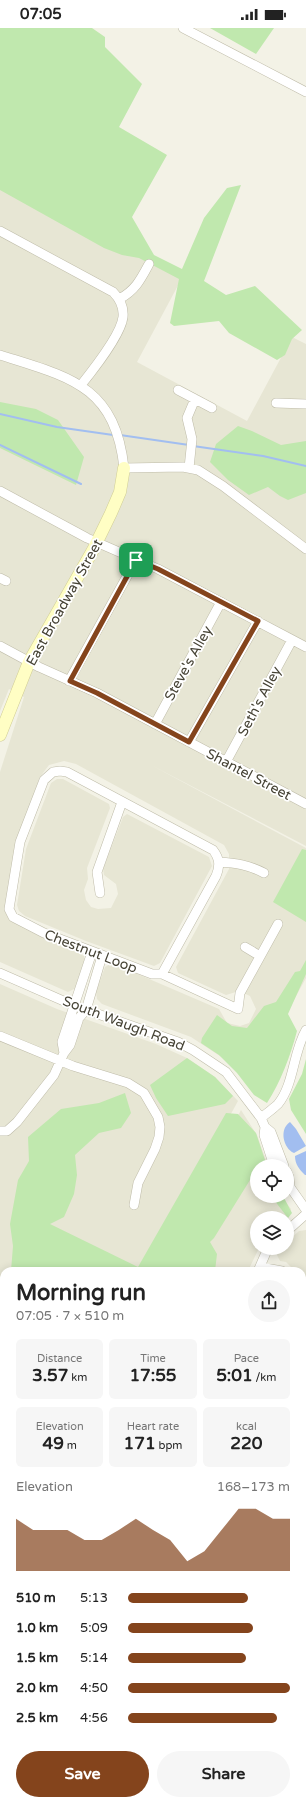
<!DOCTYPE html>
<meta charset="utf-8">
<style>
:root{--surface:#fff;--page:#f6f6f6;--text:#222;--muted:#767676;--accent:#84441c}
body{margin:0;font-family:"Varela Round",sans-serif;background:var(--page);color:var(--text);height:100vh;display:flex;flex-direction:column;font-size:15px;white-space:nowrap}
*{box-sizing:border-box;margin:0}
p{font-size:13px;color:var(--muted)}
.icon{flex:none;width:22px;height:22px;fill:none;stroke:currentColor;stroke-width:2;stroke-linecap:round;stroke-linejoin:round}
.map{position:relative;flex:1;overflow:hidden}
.side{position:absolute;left:0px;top:1239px;width:306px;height:538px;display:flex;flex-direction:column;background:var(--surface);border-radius:12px 12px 0 0;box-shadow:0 2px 10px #0003}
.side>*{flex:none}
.buttons{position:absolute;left:250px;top:1131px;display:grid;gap:8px}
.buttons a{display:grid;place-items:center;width:44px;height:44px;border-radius:50%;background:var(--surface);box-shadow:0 2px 10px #0003;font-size:20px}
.pin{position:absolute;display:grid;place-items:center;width:34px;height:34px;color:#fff;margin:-17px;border-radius:8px;box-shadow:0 2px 6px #0006}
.round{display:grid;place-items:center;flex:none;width:42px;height:42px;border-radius:21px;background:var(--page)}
.head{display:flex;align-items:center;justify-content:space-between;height:68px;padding:0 16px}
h1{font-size:22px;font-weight:700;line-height:30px}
.metrics{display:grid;grid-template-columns:repeat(3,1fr);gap:6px;height:68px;padding:4px 16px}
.metrics div{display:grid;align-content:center;border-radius:6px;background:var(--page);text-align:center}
.metrics b{font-size:17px;font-weight:700}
.metrics small{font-size:11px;font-weight:400}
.metrics p{font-size:11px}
.chart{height:112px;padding:8px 16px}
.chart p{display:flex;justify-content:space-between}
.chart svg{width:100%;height:72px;margin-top:4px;fill:var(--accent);opacity:.7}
.cta{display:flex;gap:8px;margin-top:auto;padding:8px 16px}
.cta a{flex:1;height:46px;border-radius:24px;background:var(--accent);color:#fff;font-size:16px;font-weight:700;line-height:46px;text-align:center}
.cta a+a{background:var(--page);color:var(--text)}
ul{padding:0 16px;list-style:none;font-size:13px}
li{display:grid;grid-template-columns:64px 48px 1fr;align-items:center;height:30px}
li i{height:10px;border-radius:5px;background:var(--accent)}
.status{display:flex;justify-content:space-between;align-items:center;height:28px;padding:0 20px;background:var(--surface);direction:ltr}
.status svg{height:11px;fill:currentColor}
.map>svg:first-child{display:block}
.residential{fill:#e7e6d4}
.green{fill:#c0e8ae}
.water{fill:#a2bef0}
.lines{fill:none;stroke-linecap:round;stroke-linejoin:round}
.stream{stroke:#a2bef0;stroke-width:2}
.street-casing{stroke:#bfbca9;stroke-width:10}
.secondary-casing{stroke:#d1ce94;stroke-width:13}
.street{stroke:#fff;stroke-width:9}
.secondary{stroke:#fffec4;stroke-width:12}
.route-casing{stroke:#fff;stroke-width:8}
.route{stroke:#84441c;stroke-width:5}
.labels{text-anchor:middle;stroke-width:3.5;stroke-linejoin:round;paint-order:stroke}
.street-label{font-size:14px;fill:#464335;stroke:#fff}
</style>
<div class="status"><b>07:05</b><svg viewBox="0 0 49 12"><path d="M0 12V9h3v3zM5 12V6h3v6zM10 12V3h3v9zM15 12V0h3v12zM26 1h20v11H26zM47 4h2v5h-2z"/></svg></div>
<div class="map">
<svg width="306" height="1777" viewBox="0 0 306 1777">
<rect width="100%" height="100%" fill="#f3f2e6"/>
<path class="residential" d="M0 152 182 250 137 334 247 393 292 309 306 316V818L151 737 306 820V950L248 1055 223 1030 191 1009 102 976 97 971 96 964 105 939 112 935 219 981 227 995 240 998 249 995 256 981 250 968 239 963 226 967 178 945 176 939 229 841V826L224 817 76 736 64 733 49 737 40 749 17 811 6 875 17 895 84 928 85 935 76 960 68 964 0 934V744L24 669 9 661 0 683Z
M57 751H63L109 776 110 780 87 840 88 851 84 862 86 872 91 879 98 881 111 880 118 866 116 856 104 847 103 841 123 789 127 786 209 829 212 838 160 935 154 938 86 913 25 888 19 883 17 877 26 821 51 755Z
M0 956 57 981 156 1016 187 1030 215 1049 238 1073 145 1243H4V1485L0 1483Z
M241 1082 257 1107 268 1138H257V1168H281L291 1181 289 1189 287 1191 257 1190V1220H259L248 1243H155Z
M306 1202V1451H302V1243H295L286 1234 280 1233 276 1225 281 1220H287V1214L299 1203Z
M302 1469H306V1641L302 1639Z
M0 1508 4 1510V1773H198L206 1777H0Z
M302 1661 306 1663V1777H250L242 1773H302Z"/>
<path class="green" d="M0 0H92L105 9V19L142 56 119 99 167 127 132 189 154 227 182 241 204 190 227 160 241 157 204 253 226 267 255 258 302 302 292 311 285 327 277 332 229 305 219 293 174 298 170 295 179 251 139 230 122 227 104 220 0 162Z
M210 0H274L256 26Z
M0 374 36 381 58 392 84 429 76 457 0 420Z
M238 398 252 403 281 417 306 413V465L288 472 280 468 268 459 249 467 228 452 210 434 216 416Z
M302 821 306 822V894L273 874Z
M306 932V946L288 986 297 1003C290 1029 281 1053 267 1075L254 1067 237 1045 219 1027 201 1015 202 1010 217 987 232 998 247 1000 264 978 276 974 295 944 300 943Z
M187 1030 215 1049 233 1068 225 1076 168 1088 156 1070 150 1057Z
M306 1031V1106L291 1082 289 1071 302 1046Z
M125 1065 131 1085 121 1100 99 1105 75 1127 77 1147 74 1166 64 1189 50 1196 138 1239 226 1085 238 1086 256 1105 267 1138H257V1152H250L214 1210 210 1214 217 1226 215 1243H11L13 1218 10 1196 18 1152 29 1133 28 1109 61 1081 99 1075Z
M271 1168H283L292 1185 288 1190Z
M4 1307V1420L0 1418V1311Z
M306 1346V1429L302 1427V1355Z
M306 1479V1556L302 1560V1481Z"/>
<path class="water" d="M290 1094 296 1101 306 1118 294 1125C283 1120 279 1101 290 1094Z
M306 1123V1147H305C299 1141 295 1136 295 1128Z"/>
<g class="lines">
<path class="stream" d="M0 386 57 399 113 407
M120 407 189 417
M0 417 81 456
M193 418 263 428 306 438"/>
<defs>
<path id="street" d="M183 0 306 64
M0 203 113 264C119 270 124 279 123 289 121 307 93 342 81 357
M119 271C135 263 141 251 149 236
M0 327C69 349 115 357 124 440L183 439 198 442 223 458 306 521
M178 362 212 380
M276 375 306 376
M189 440 192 411 187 390 195 371
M0 463 87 510 158 541 306 619
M0 550 6 553
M0 618 39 639 97 665 306 776
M69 653 136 532
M155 696 221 574
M189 714 258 593
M226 734 292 612
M60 743 67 744 213 822C220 831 220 838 216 848L162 946H152L44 905 13 889 9 881 20 814 44 752 53 744Z
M219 834C236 835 249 837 264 845
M100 865 97 844 122 774
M245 919 260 928
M0 945 75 978 178 1014 193 1022 226 1044 261 1090 265 1099 271 1104 284 1138
M162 946 238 981 240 965 278 896
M0 1008 73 1038 128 1055 144 1065 158 1089 160 1099 159 1109 155 1121 138 1155 134 1177
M64 1025 62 1014 92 924
M261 1090C267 1085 273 1081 278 1076 294 1057 293 1024 306 1002
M265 1099 264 1107 274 1138
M0 1103H7L17 1094 54 1047 64 1025 70 1017 79 990 86 982 102 928
M287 1144 289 1149 290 1159
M287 1157 290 1159 306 1182
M287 1203 306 1186
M260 1239 282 1243
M258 1243 268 1220
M302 1459H306
M0 1494 4 1496
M302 1646 306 1648
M223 1773 231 1777"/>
<path id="secondary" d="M0 707 29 634 93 522 111 485 120 464 124 440"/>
</defs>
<use href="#street" class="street-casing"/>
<use href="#secondary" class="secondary-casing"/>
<use href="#street" class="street"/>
<use href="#secondary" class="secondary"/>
</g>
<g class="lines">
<defs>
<path id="route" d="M136 532 158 541 258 593 189 714 97 665 70 653Z"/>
</defs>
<use href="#route" class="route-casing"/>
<use href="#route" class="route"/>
</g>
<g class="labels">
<g class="street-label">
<text transform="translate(64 574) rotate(-61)" y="5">East Broadway Street</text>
<text transform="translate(188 635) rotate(-61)" y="5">Steve's Alley</text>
<text transform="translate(259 673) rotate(-62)" y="5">Seth's Alley</text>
<text transform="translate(249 746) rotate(28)" y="5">Shantel Street</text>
<text transform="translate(91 923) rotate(21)" y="5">Chestnut Loop</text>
<text transform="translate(124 995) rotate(21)" y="5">South Waugh Road</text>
</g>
</g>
</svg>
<div class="buttons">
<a><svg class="icon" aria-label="locate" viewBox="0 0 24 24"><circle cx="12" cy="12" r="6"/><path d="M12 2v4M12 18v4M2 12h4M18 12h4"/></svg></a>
<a><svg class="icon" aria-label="layers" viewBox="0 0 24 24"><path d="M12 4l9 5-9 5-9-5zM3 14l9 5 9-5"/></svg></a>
</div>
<div class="pin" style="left:136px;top:532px;background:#1e9e55"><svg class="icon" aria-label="arrive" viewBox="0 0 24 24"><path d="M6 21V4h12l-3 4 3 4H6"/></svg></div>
<section class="side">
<div class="head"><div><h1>Morning run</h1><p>07:05 · 7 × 510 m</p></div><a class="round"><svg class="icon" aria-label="share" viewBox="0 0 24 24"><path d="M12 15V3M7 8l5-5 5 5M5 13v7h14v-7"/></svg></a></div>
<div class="metrics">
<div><p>Distance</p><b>3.57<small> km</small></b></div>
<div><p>Time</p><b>17:55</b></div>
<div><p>Pace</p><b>5:01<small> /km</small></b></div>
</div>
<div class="metrics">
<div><p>Elevation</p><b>49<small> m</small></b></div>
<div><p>Heart rate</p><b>171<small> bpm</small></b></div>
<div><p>kcal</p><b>220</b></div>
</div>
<div class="chart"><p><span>Elevation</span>168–173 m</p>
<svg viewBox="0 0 160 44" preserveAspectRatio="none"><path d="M0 44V12L10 19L20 19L30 19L40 25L50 25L60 19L70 12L80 19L90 25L100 38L110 32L120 19L130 6L140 6L150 12L160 12V44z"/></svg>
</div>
<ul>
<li><b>510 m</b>5:13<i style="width:74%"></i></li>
<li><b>1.0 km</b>5:09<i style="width:77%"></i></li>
<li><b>1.5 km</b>5:14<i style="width:73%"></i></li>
<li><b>2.0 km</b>4:50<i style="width:100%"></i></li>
<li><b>2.5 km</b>4:56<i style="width:92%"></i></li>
</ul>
<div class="cta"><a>Save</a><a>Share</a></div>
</section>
</div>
